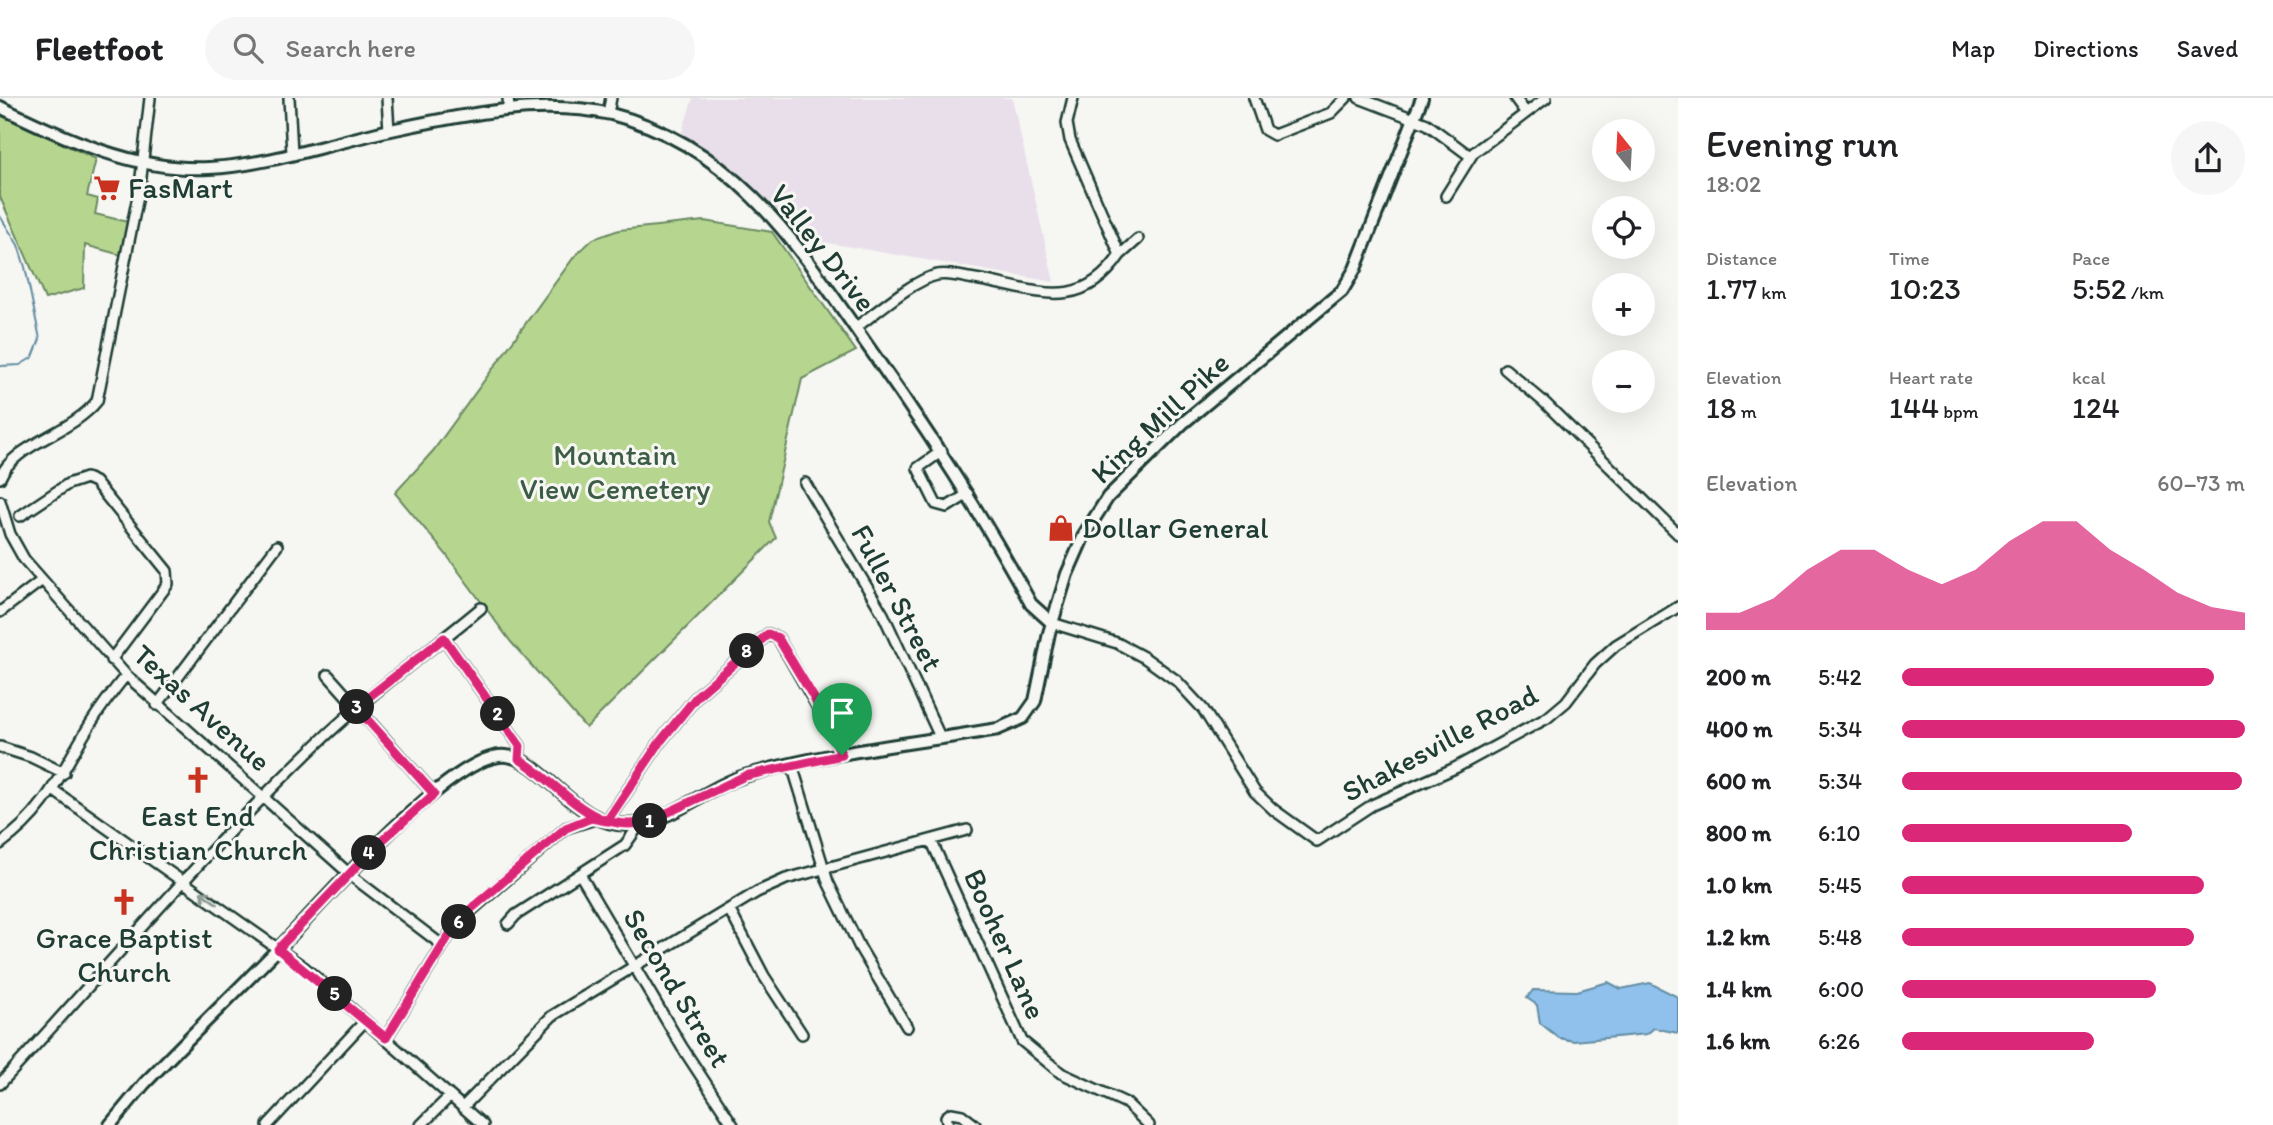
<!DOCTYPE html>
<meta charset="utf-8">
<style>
:root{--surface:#fff;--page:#f6f6f6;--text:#202124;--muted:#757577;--line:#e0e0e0;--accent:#db2777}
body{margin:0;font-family:Itim,sans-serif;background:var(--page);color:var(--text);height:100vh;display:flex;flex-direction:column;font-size:26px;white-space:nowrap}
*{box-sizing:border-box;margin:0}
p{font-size:23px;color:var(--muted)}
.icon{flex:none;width:38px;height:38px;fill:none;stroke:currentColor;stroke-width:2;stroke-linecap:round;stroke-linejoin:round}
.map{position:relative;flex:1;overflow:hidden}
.panel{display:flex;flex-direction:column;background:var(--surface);width:595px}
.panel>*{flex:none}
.needle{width:46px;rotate:342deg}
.controls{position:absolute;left:1592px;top:21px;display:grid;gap:14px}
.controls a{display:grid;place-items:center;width:63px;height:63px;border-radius:50%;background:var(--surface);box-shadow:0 7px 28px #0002;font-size:35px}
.pin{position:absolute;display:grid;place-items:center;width:60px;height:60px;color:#fff;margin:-72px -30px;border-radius:50% 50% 50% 0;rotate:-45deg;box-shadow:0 0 7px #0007}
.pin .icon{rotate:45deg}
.km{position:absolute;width:35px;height:35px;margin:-18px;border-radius:50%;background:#222;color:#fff;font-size:19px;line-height:35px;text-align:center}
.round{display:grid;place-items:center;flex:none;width:74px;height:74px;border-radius:37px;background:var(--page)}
.summary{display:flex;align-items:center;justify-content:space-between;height:119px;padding:0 28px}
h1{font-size:38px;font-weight:600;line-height:52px}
.metrics{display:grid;grid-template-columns:repeat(3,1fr);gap:10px;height:119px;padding:7px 28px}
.metrics div{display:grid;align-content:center}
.metrics b{font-size:30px;font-weight:600}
.metrics small{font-size:19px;font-weight:400}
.metrics p{font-size:19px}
.chart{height:196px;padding:14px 28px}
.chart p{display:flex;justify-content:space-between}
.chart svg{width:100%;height:126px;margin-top:7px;fill:var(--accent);opacity:.7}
ul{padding:0 28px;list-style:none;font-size:23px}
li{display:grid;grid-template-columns:112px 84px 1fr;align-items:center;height:52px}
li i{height:18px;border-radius:9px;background:var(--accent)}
header{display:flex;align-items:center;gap:42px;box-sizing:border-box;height:98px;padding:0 35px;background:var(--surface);border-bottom:2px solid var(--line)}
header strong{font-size:33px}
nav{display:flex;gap:38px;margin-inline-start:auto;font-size:24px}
.search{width:490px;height:63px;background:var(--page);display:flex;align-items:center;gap:18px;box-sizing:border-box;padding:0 24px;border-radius:38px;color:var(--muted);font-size:26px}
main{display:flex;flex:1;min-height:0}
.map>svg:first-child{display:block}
.built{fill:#e8dfea}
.green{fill:#b6d690;stroke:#6a8a62;stroke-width:2}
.water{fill:#8fc1ec;stroke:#628ca2;stroke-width:2}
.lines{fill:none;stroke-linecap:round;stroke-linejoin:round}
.stream{stroke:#628ca2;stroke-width:2}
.minor-casing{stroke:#1f3d34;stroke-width:14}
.major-casing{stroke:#1f3d34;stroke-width:16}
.minor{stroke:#f6f6f2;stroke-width:9}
.major{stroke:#f6f6f2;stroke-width:10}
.oneway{stroke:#8a9a93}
.route-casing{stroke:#fff;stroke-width:14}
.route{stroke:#db2777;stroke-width:9}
.labels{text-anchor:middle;stroke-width:6;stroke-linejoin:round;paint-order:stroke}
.poi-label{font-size:30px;fill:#1f3d34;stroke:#f6f6f2;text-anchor:start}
.street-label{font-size:30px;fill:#1f3d34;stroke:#f6f6f2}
.park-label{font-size:30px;fill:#3d5c46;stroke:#f6f6f2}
</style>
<header>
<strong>Fleetfoot</strong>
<div class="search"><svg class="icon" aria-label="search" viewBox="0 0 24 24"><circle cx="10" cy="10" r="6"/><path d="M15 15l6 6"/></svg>Search here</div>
<nav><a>Map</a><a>Directions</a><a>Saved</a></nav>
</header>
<main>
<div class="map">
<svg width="1678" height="1027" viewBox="0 0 1678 1027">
<rect width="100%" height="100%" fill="#f6f6f2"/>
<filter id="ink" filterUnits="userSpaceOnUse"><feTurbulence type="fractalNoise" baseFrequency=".0143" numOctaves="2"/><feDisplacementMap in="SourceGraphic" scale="14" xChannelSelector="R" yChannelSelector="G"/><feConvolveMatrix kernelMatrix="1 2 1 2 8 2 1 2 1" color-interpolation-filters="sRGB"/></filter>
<g filter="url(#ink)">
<path class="built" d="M693 0H1012L1054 184 805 141 740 76 681 37Z"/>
<path class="green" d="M0 17 96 61 87 98 98 101 95 116 128 124 121 157 85 147 84 190 45 201 0 99Z
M704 123 772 134 856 253 802 281 769 424 776 440 586 630 511 544 445 455 395 395 433 353 574 159 593 141 619 132Z"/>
<path class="water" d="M1608 884 1621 891 1650 885 1678 899V935L1654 930 1647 936 1574 943 1559 940 1540 925 1537 907 1527 900 1533 892 1577 893Z"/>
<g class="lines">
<path class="stream" d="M0 118 18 147 25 169 40 241 33 259 20 267 0 268"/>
<defs>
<path id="minor" d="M289 0 292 55
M387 0 389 33
M508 0 509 11
M1254 0 1265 32 1274 37 1331 15 1346 0
M1359 0 1427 26 1470 58
M1515 0 1526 15
M608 15 611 0
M1446 98 1473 55 1546 0
M1120 157 1138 141
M855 230C876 215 913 182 937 177 947 175 959 178 969 180 1031 189 1078 219 1120 157L1070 42 1067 25 1073 0
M1505 271 1544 304 1678 436
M942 353 918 370 936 406 947 409 968 396
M0 380C13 346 71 336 97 303L140 88 150 0
M805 385 883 516 941 641
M0 403 10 436 24 461 126 577 354 780 442 847
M20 418 68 386 86 380 95 384 167 473 168 486 111 562
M0 514 41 483
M1052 525 1117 545 1145 560 1177 583 1203 611 1255 694 1274 712 1317 743 1372 707 1455 670 1547 620 1566 604 1595 566 1616 547 1678 509
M444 540 520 648 519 661
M328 577 434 696
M157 607 277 448
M0 649 31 659 64 675
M792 667 828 784 860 850 907 929
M53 692 305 870 483 1027
M607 723 660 644 698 597 768 536 778 540 833 636 842 657
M931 742 1022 943 1061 975 1126 1005 1149 1027
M0 746C48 712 61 673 91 625 101 609 114 592 126 577
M581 778 682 949 733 1027
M729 811 764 878 802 936
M508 826 516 817 625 747 640 726
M386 940 456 826 566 730 598 720
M0 986C105 872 206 752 318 645 369 596 427 555 481 510
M463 1009 552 918 757 794 786 781 967 732
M268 1027 365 923
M421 1027 450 998
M948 1027 946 1019 951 1015 962 1017 975 1027"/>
<path id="major" d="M0 9C65 40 135 74 209 70 268 67 328 46 386 33 458 18 537 0 611 16 738 48 802 154 872 254 930 336 983 418 1031 506L1052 525
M110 1027 144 986C188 940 234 896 278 851 322 806 442 665 499 658 543 653 575 736 637 726 676 720 709 688 748 677 829 654 915 645 998 631L1023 620 1035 603 1049 535 1067 476 1085 435 1108 399 1183 325 1342 193 1355 171 1422 0"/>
</defs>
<use href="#minor" class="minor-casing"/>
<use href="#major" class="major-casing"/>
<use href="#minor" class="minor"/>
<use href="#major" class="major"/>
</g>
<defs><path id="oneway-shaft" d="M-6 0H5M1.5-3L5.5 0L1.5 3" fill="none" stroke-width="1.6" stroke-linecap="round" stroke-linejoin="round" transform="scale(1.75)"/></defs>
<use class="oneway" href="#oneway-shaft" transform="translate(209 800) rotate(-145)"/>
</g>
<g class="lines" filter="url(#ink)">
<defs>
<path id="route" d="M842 657 745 678 650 723C591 739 563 687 519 661L520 648 444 540 356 609 434 696 376 748 278 851 386 940 453 831 472 810 566 730 591 720 607 723 660 644 698 597 768 536 778 540 814 600 842 657"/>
</defs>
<use href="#route" class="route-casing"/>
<use href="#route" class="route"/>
</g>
<defs>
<symbol id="supermarket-bare" viewBox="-9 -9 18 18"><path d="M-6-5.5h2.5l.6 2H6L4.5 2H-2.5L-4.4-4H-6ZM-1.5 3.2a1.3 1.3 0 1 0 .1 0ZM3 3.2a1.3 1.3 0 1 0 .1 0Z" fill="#c8321e" stroke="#f6f6f2" stroke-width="2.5" paint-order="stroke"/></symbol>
<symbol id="shop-bare" viewBox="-9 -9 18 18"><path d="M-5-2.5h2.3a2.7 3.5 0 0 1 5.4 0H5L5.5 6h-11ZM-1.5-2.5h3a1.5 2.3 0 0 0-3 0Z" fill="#c8321e" stroke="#f6f6f2" stroke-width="2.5" paint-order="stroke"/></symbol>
<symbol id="church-bare" viewBox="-9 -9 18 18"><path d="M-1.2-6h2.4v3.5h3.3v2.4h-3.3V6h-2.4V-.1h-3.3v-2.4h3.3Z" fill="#c8321e" stroke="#f6f6f2" stroke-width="2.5" paint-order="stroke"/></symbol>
</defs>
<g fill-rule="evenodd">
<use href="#supermarket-bare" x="88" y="71" width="38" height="38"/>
<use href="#shop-bare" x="1042" y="411" width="38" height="38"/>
<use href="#church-bare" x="179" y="663" width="38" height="38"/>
<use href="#church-bare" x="105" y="785" width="38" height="38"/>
</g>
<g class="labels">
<g class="poi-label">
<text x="128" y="100">FasMart</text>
<text x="1082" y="440">Dollar General</text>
<text x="198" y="728" text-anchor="middle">East End<tspan x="198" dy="34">Christian Church</tspan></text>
<text x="124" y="850" text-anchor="middle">Grace Baptist<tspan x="124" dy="34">Church</tspan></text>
</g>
<g class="street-label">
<text transform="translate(823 150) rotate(52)" y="10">Valley Drive</text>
<text transform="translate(1160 320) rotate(-43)" y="10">King Mill Pike</text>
<text transform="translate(897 500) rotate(62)" y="10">Fuller Street</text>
<text transform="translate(202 610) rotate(42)" y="10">Texas Avenue</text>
<text transform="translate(1440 645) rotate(-28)" y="10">Shakesville Road</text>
<text transform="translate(1005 846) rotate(66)" y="10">Booher Lane</text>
<text transform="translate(677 890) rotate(59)" y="10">Second Street</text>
</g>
<g class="park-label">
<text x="615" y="367">Mountain<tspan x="615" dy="34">View Cemetery</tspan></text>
</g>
</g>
</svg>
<div class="controls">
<a><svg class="needle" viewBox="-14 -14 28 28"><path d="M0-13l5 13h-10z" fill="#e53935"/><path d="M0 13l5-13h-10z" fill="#757577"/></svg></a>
<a><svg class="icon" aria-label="locate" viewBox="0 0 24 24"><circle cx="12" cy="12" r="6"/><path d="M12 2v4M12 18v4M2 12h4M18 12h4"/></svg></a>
<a>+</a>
<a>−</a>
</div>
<div class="pin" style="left:842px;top:657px;background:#1e9e55"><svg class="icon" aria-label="arrive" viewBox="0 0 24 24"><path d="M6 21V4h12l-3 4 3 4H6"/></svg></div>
<b class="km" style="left:650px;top:723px">1</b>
<b class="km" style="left:498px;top:616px">2</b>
<b class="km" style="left:357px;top:609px">3</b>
<b class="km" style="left:369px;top:755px">4</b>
<b class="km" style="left:335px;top:896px">5</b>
<b class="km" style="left:459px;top:824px">6</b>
<b class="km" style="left:747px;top:553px">8</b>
</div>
<section class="panel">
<div class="summary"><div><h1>Evening run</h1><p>18:02</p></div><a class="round"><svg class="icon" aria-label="share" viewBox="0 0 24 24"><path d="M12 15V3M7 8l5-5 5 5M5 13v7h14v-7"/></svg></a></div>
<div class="metrics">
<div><p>Distance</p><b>1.77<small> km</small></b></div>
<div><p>Time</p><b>10:23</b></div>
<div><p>Pace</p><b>5:52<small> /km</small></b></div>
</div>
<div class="metrics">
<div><p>Elevation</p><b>18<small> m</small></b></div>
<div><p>Heart rate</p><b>144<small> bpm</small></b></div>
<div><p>kcal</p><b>124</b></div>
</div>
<div class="chart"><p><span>Elevation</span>60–73 m</p>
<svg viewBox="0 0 160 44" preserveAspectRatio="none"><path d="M0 44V38L10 38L20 33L30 23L40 16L50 16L60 23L70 28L80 23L90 13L100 6L110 6L120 16L130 23L140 31L150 36L160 38V44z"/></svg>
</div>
<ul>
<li><b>200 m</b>5:42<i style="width:91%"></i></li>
<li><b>400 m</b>5:34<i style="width:100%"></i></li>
<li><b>600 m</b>5:34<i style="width:99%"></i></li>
<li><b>800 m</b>6:10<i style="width:67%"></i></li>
<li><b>1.0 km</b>5:45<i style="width:88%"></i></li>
<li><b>1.2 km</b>5:48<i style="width:85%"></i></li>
<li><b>1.4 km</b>6:00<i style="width:74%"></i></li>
<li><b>1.6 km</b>6:26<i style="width:56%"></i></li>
</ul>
</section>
</main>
